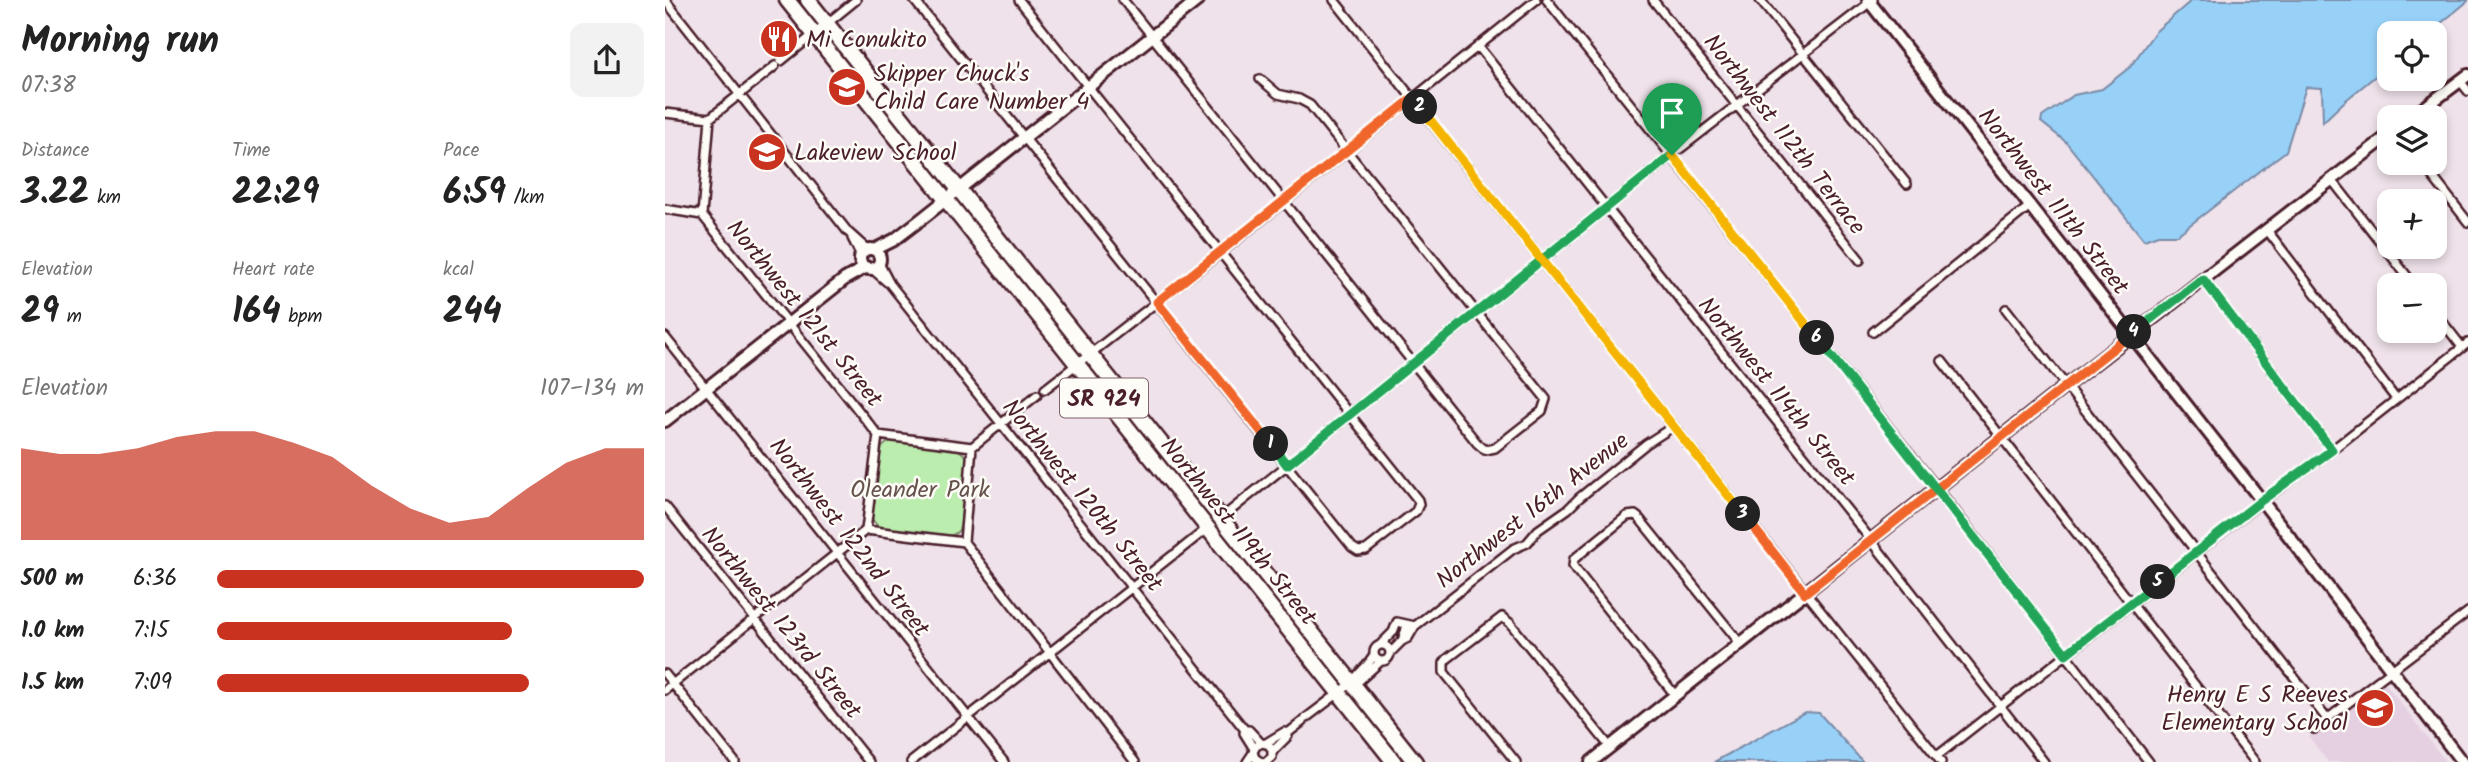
<!DOCTYPE html>
<meta charset="utf-8">
<style>
:root{--surface:#fff;--page:#f2f2f2;--text:#222;--muted:#767676;--accent:#c8321e}
body{margin:0;font-family:Kalam,sans-serif;background:var(--page);color:var(--text);height:100vh;display:flex;flex-direction:column;font-size:26px;white-space:nowrap}
*{box-sizing:border-box;margin:0}
p{font-size:23px;color:var(--muted)}
.icon{flex:none;width:38px;height:38px;fill:none;stroke:currentColor;stroke-width:2;stroke-linecap:round;stroke-linejoin:round}
.map{position:relative;flex:1;overflow:hidden}
.panel{display:flex;flex-direction:column;background:var(--surface);width:665px}
.panel>*{flex:none}
.controls{position:absolute;left:1712px;top:21px;display:grid;gap:14px}
.controls a{display:grid;place-items:center;width:70px;height:70px;border-radius:14px;background:var(--surface);box-shadow:0 4px 10px #0003;font-size:35px}
.pin{position:absolute;display:grid;place-items:center;width:60px;height:60px;color:#fff;margin:-72px -30px;border-radius:50% 50% 50% 0;rotate:-45deg;box-shadow:0 0 7px #0007}
.pin .icon{rotate:45deg}
.km{position:absolute;width:35px;height:35px;margin:-18px;border-radius:50%;background:#222;color:#fff;font-size:19px;line-height:35px;text-align:center}
.round{display:grid;place-items:center;flex:none;width:74px;height:74px;border-radius:14px;background:var(--page)}
.overview{display:flex;align-items:center;justify-content:space-between;height:119px;padding:0 21px}
h1{font-size:38px;font-weight:700;line-height:52px}
.stats{display:grid;grid-template-columns:repeat(3,1fr);gap:10px;height:119px;padding:7px 21px}
.stats div{display:grid;align-content:center}
.stats b{font-size:35px;font-weight:700}
.stats small{font-size:19px;font-weight:400}
.stats p{font-size:19px}
.chart{height:196px;padding:14px 21px}
.chart p{display:flex;justify-content:space-between}
.chart svg{width:100%;height:126px;margin-top:7px;fill:var(--accent);opacity:.7}
ul{padding:0 21px;list-style:none;font-size:23px}
li{display:grid;grid-template-columns:112px 84px 1fr;align-items:center;height:52px}
li i{height:18px;border-radius:9px;background:var(--accent)}
main{display:flex;flex:1;min-height:0}
.map>svg:first-child{display:block}
.built{fill:#e5d0e1}
.green{fill:#bbeeae;stroke:#82866c;stroke-width:2}
.water{fill:#98d1f8;stroke:#798aa6;stroke-width:2}
.lines{fill:none;stroke-linecap:round;stroke-linejoin:round}
.street-casing{stroke:#4a1f2b;stroke-width:12}
.secondary-casing{stroke:#4a1f2b;stroke-width:16}
.highway-casing{stroke:#4a1f2b;stroke-width:19}
.street{stroke:#fdfcf7;stroke-width:7}
.secondary{stroke:#fdfcf7;stroke-width:10}
.highway{stroke:#fdfcf7;stroke-width:14}
.split-1-casing{stroke:#fff;stroke-width:14}
.split-2-casing{stroke:#fff;stroke-width:14}
.split-3-casing{stroke:#fff;stroke-width:14}
.split-4-casing{stroke:#fff;stroke-width:14}
.split-5-casing{stroke:#fff;stroke-width:14}
.split-6-casing{stroke:#fff;stroke-width:14}
.split-7-casing{stroke:#fff;stroke-width:14}
.split-1{stroke:#22a559;stroke-width:9}
.split-2{stroke:#f0652b;stroke-width:9}
.split-3{stroke:#f5b400;stroke-width:9}
.split-4{stroke:#f0652b;stroke-width:9}
.split-5{stroke:#22a559;stroke-width:9}
.split-6{stroke:#22a559;stroke-width:9}
.split-7{stroke:#f5b400;stroke-width:9}
.labels{text-anchor:middle;stroke-width:5;stroke-linejoin:round;paint-order:stroke}
.shield{fill:#fdfcf7;stroke:#806168;stroke-width:2}
.shield-label{font-size:23px;font-weight:bold;fill:#4a1f2b}
.poi-label{font-size:24px;fill:#4a1f2b;stroke:#fdfcf7;text-anchor:start}
.street-label{font-size:24px;fill:#4a1f2b;stroke:#fdfcf7}
.park-label{font-size:24px;fill:#66534c;stroke:#fdfcf7}
</style>
<main>
<section class="panel">
<div class="overview"><div><h1>Morning run</h1><p>07:38</p></div><a class="round"><svg class="icon" aria-label="share" viewBox="0 0 24 24"><path d="M12 15V3M7 8l5-5 5 5M5 13v7h14v-7"/></svg></a></div>
<div class="stats">
<div><p>Distance</p><b>3.22<small> km</small></b></div>
<div><p>Time</p><b>22:29</b></div>
<div><p>Pace</p><b>6:59<small> /km</small></b></div>
</div>
<div class="stats">
<div><p>Elevation</p><b>29<small> m</small></b></div>
<div><p>Heart rate</p><b>164<small> bpm</small></b></div>
<div><p>kcal</p><b>244</b></div>
</div>
<div class="chart"><p><span>Elevation</span>107–134 m</p>
<svg viewBox="0 0 160 44" preserveAspectRatio="none"><path d="M0 44V12L10 14L20 14L30 12L40 8L50 6L60 6L70 10L80 15L90 25L100 33L110 38L120 36L130 26L140 17L150 12L160 12V44z"/></svg>
</div>
<ul>
<li><b>500 m</b>6:36<i style="width:100%"></i></li>
<li><b>1.0 km</b>7:15<i style="width:69%"></i></li>
<li><b>1.5 km</b>7:09<i style="width:73%"></i></li>
</ul>
</section>
<div class="map">
<svg width="1803" height="762" viewBox="0 0 1803 762">
<rect width="100%" height="100%" fill="#efe2ea"/>
<filter id="ink" filterUnits="userSpaceOnUse"><feTurbulence type="fractalNoise" baseFrequency=".0143" numOctaves="2"/><feDisplacementMap in="SourceGraphic" scale="14" xChannelSelector="R" yChannelSelector="G"/><feConvolveMatrix kernelMatrix="1 2 1 2 8 2 1 2 1" color-interpolation-filters="sRGB"/></filter>
<g filter="url(#ink)">
<path class="built" d="M1717 679 1781 762H1663L1644 737Z"/>
<path class="green" d="M224 441 293 449 302 457 296 522C295 530 293 533 285 536L214 528 207 519 213 451Z"/>
<path class="water" d="M1527 0H1803V1L1764 33H1724V65L1681 100 1658 122 1657 88 1641 87 1621 151 1512 235H1493L1479 240 1401 142 1376 122 1377 117 1409 95 1437 89 1465 67 1490 32Z
M1140 712 1154 713 1198 762H1049Z"/>
<g class="lines">
<defs>
<path id="street" d="M0 0 183 232 203 250
M249 0 687 547 693 551 701 550 751 511 754 504 753 500 354 0
M458 0 812 443 820 450 830 448 877 411 881 399 645 105 634 99 613 94 595 79
M669 0 1276 762
M882 0 1272 488 1484 762
M988 0 1195 260
M1095 0 1242 184
M813 46 1206 540 1379 762
M116 61 191 0
M1795 81 1803 91
M0 113 45 118 110 66
M1757 163 1803 222
M1667 180 1749 285
M0 209 37 215
M37 215 213 435
M37 215 45 118
M1602 230 1731 399
M187 238 196 256
M214 263 225 284 580 730 579 733 589 749
M206 268 222 282
M1538 279 1667 450
M1341 309 1662 719
M1769 311 1797 347
M1208 332 1366 205
M0 337 339 762
M1277 361 1590 762
M380 389 555 253 871 0
M213 435 307 447 372 395
M0 506 204 762
M554 520 1007 155 1208 0
M201 530 299 542
M299 542 470 762
M299 542 307 447
M510 554 544 527
M737 641 743 638 750 626
M715 645 728 632 732 622 750 626 848 549 862 543 873 530 903 509 914 498 981 444 1009 426
M709 653a8 8 0 1 1 16 0a8 8 0 1 1-16 0Z
M725 653 737 641 742 625
M0 674 70 762
M688 682C693 672 703 667 709 655
M0 690 201 530 213 435
M1010 695 908 566 909 559 962 516 970 515 974 518 1075 643
M641 718 687 683 695 680 716 661
M1649 729 1803 612
M580 730H584L596 743
M601 743 619 732 623 733 637 722
M608 751 623 736V733
M1272 756 1597 501 1667 450 1803 343
M246 762 508 555
M582 762 588 753
M596 762 590 758 588 752 591 746 597 743 604 745 607 750V757L601 762
M851 762 779 672V663L782 659 837 617 845 623 945 747"/>
<path id="secondary" d="M1203 0 1597 501 1797 762
M1747 117 1803 75
M195 259a10 10 0 1 1 20 0a10 10 0 1 1-20 0Z
M209 250 229 240 254 221 533 0
M0 421 180 279 201 267
M926 762 1402 385 1724 135"/>
<path id="highway" d="M122 0 729 762
M143 0 750 762"/>
</defs>
<use href="#street" class="street-casing"/>
<use href="#secondary" class="secondary-casing"/>
<use href="#highway" class="highway-casing"/>
<use href="#street" class="street"/>
<use href="#secondary" class="secondary"/>
<use href="#highway" class="highway"/>
</g>
</g>
<g class="lines" filter="url(#ink)">
<defs>
<path id="split-1" d="M606 444 622 465 1007 155"/>
<path id="split-2" d="M606 444 492 302 748 98 755 107"/>
<path id="split-3" d="M755 107 1078 514"/>
<path id="split-4" d="M1078 514 1140 593 1469 332"/>
<path id="split-5" d="M1469 332 1538 279 1667 450 1597 500 1493 582"/>
<path id="split-6" d="M1152 338 1401 654 1493 582"/>
<path id="split-7" d="M1007 155 1152 338"/>
</defs>
<use href="#split-1" class="split-1-casing"/>
<use href="#split-2" class="split-2-casing"/>
<use href="#split-3" class="split-3-casing"/>
<use href="#split-4" class="split-4-casing"/>
<use href="#split-5" class="split-5-casing"/>
<use href="#split-6" class="split-6-casing"/>
<use href="#split-7" class="split-7-casing"/>
<use href="#split-1" class="split-1"/>
<use href="#split-2" class="split-2"/>
<use href="#split-3" class="split-3"/>
<use href="#split-4" class="split-4"/>
<use href="#split-5" class="split-5"/>
<use href="#split-6" class="split-6"/>
<use href="#split-7" class="split-7"/>
</g>
<defs>
<symbol id="restaurant-disc" viewBox="-11 -11 22 22"><circle r="9.5" fill="#c8321e" stroke="#fdfcf7"/><path d="M-5-6h1v4h1v-4h1v4h1v-4h1v5L-1.5 .5V6h-2V.5L-5-1ZM5-6V6H3V1.5H1.5Q1.5-4 5-6Z" fill="#fff"/></symbol>
<symbol id="school-disc" viewBox="-11 -11 22 22"><circle r="9.5" fill="#c8321e" stroke="#fdfcf7"/><path d="M0-5L7-2L0 1L-7-2ZM-4 1L0 2.5L4 1V4Q0 6-4 4Z" fill="#fff"/></symbol>
</defs>
<g fill-rule="evenodd">
<use href="#restaurant-disc" x="92" y="17" width="44" height="44"/>
<use href="#school-disc" x="160" y="65" width="44" height="44"/>
<use href="#school-disc" x="80" y="130" width="44" height="44"/>
<use href="#school-disc" x="1688" y="686" width="44" height="44"/>
</g>
<g class="labels">
<rect class="shield" x="395" y="378.5" width="88" height="39" rx="5"/>
<g class="shield-label">
<text x="439" y="406">SR 924</text>
</g>
<g class="poi-label">
<text x="141" y="47">Mi Conukito</text>
<text x="209" y="81">Skipper Chuck's<tspan x="209" dy="28">Child Care Number 4</tspan></text>
<text x="129" y="160">Lakeview School</text>
<text x="1683" y="702" text-anchor="end">Henry E S Reeves<tspan x="1683" dy="28">Elementary School</tspan></text>
</g>
<g class="street-label">
<text transform="translate(1120 134) rotate(52)" y="8">Northwest 112th Terrace</text>
<text transform="translate(1389 201) rotate(52)" y="8">Northwest 111th Street</text>
<text transform="translate(140 313) rotate(51)" y="8">Northwest 121st Street</text>
<text transform="translate(1112 391) rotate(51)" y="8">Northwest 114th Street</text>
<text transform="translate(418 495) rotate(51)" y="8">Northwest 120th Street</text>
<text transform="translate(867 510) rotate(-38)" y="8">Northwest 16th Avenue</text>
<text transform="translate(574 531) rotate(51)" y="8">Northwest 119th Street</text>
<text transform="translate(185 537) rotate(52)" y="8">Northwest 122nd Street</text>
<text transform="translate(117 622) rotate(51)" y="8">Northwest 123rd Street</text>
</g>
<g class="park-label">
<text x="255" y="497">Oleander Park</text>
</g>
</g>
</svg>
<div class="controls">
<a><svg class="icon" aria-label="locate" viewBox="0 0 24 24"><circle cx="12" cy="12" r="6"/><path d="M12 2v4M12 18v4M2 12h4M18 12h4"/></svg></a>
<a><svg class="icon" aria-label="layers" viewBox="0 0 24 24"><path d="M12 4l9 5-9 5-9-5zM3 14l9 5 9-5"/></svg></a>
<a>+</a>
<a>−</a>
</div>
<div class="pin" style="left:1007px;top:155px;background:#1e9e55"><svg class="icon" aria-label="arrive" viewBox="0 0 24 24"><path d="M6 21V4h12l-3 4 3 4H6"/></svg></div>
<b class="km" style="left:606px;top:444px">1</b>
<b class="km" style="left:755px;top:107px">2</b>
<b class="km" style="left:1078px;top:514px">3</b>
<b class="km" style="left:1469px;top:332px">4</b>
<b class="km" style="left:1493px;top:582px">5</b>
<b class="km" style="left:1152px;top:338px">6</b>
</div>
</main>
